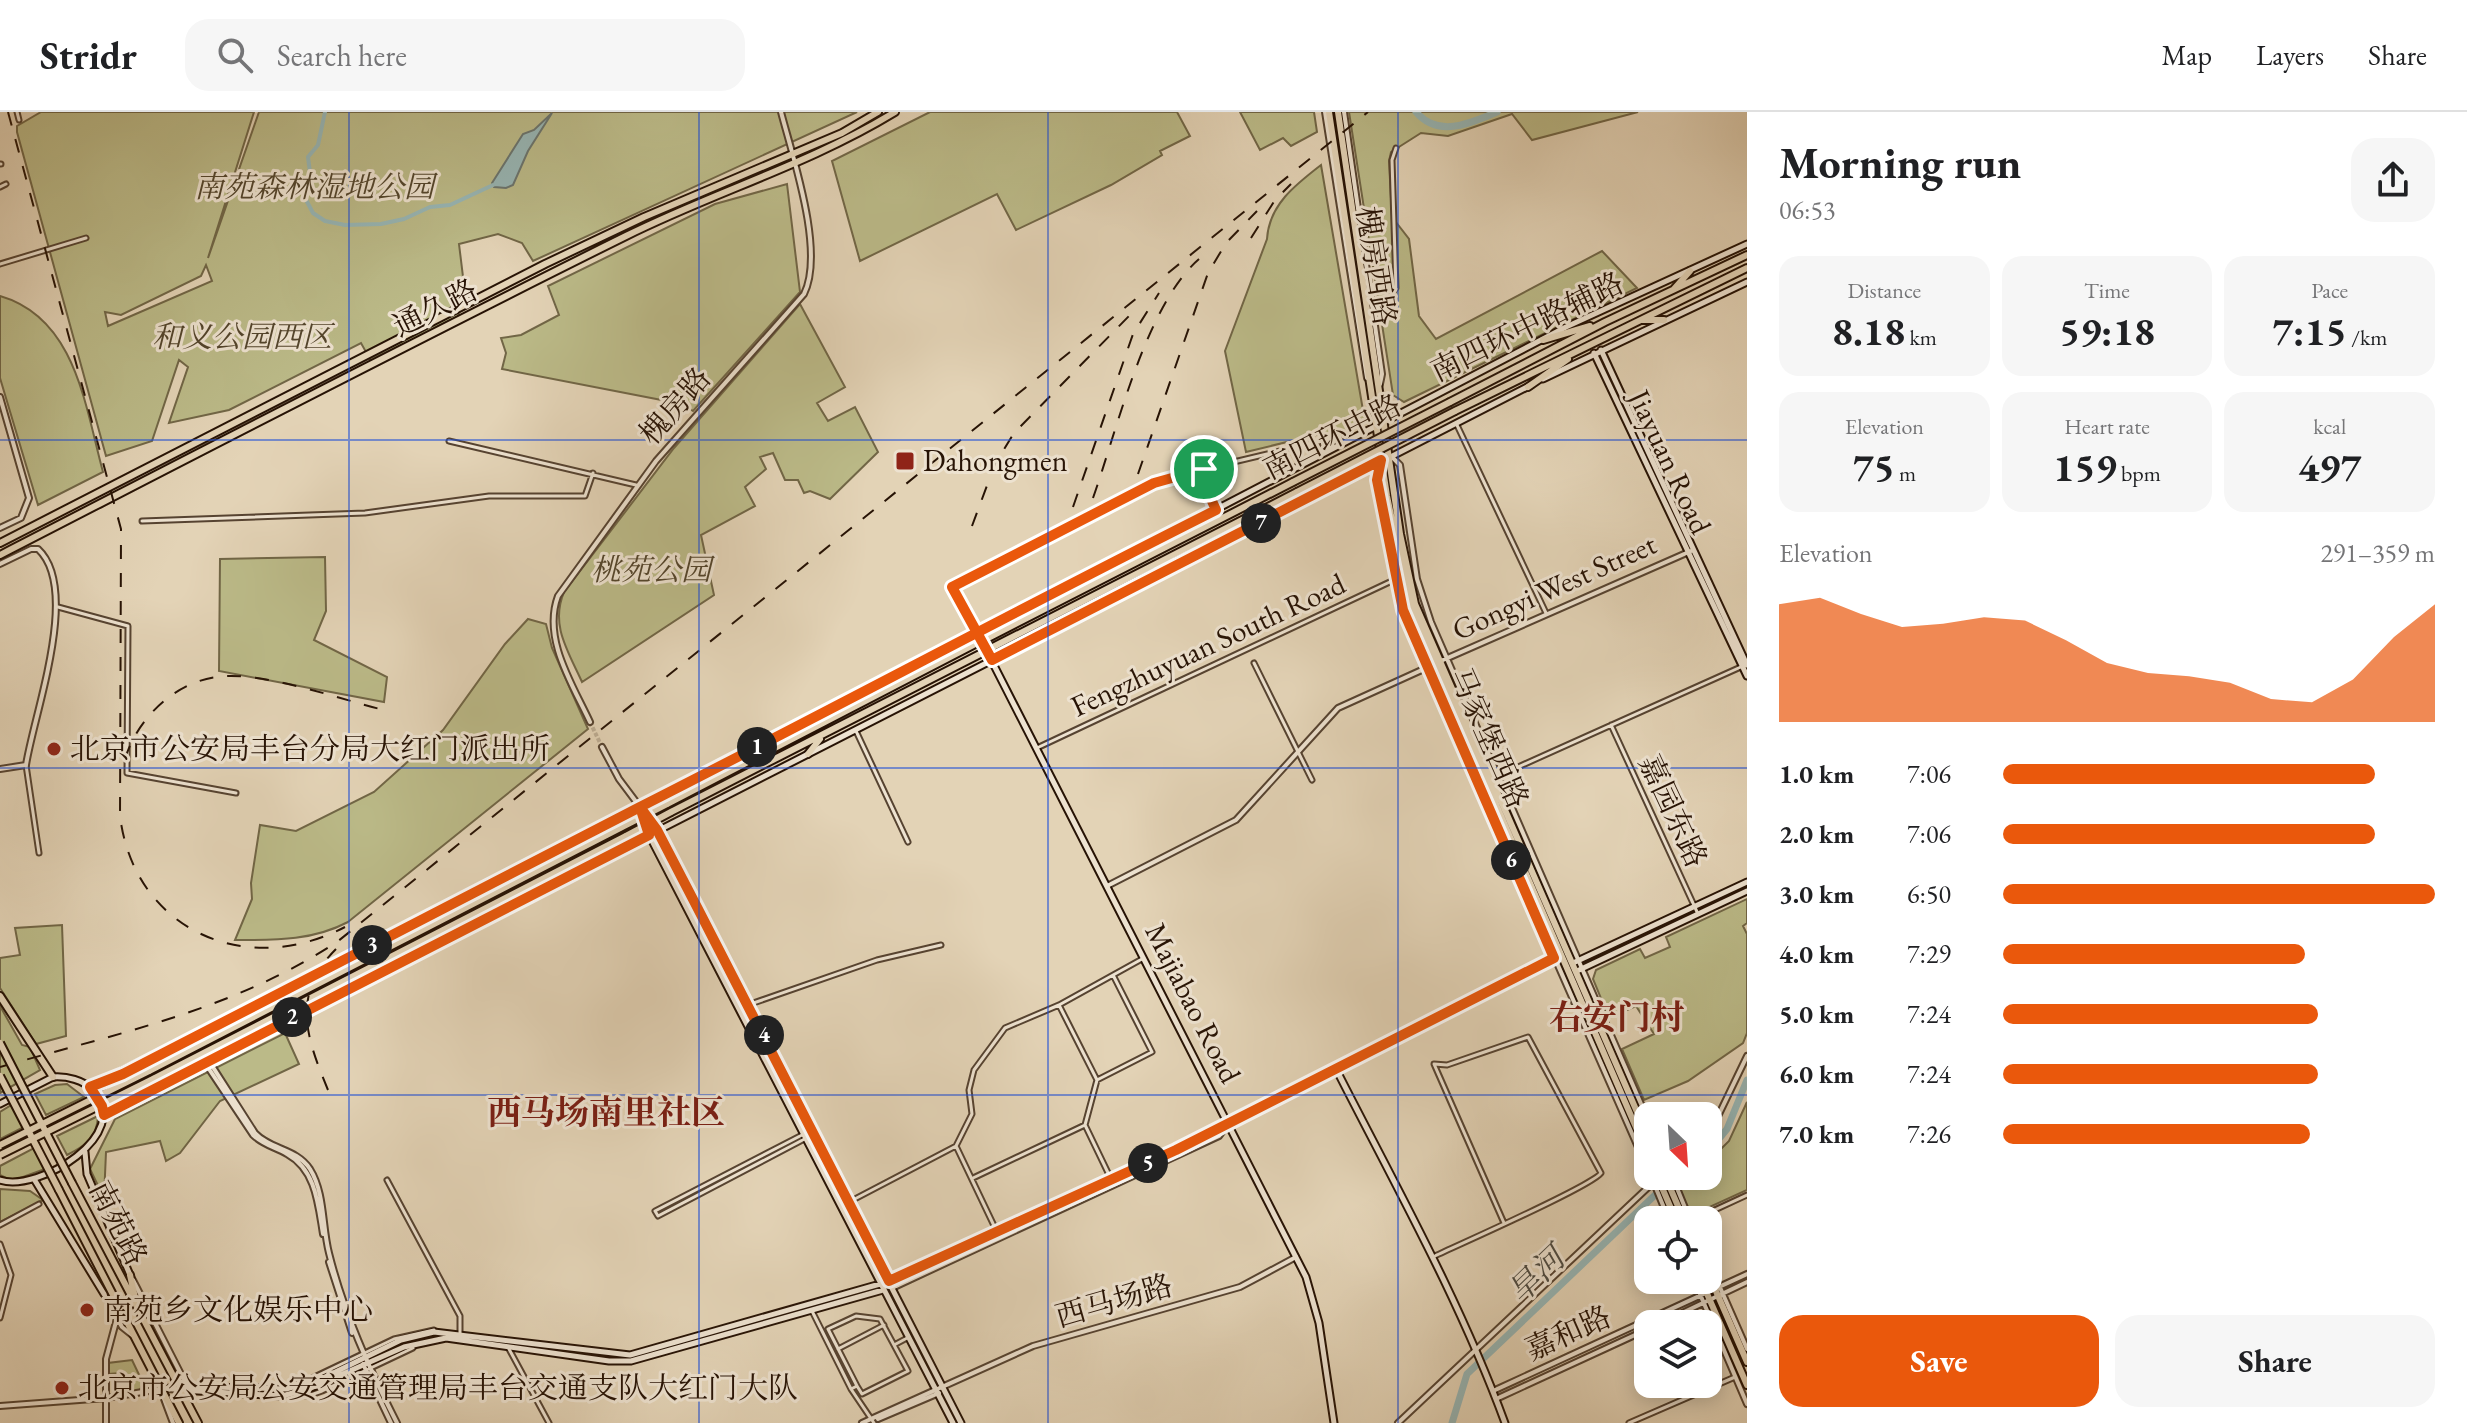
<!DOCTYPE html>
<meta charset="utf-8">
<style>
:root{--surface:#fff;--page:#f6f6f6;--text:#202124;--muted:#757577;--line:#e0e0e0;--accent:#ea580c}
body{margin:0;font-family:"EB Garamond","Noto Serif SC",serif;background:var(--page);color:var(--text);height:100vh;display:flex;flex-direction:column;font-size:30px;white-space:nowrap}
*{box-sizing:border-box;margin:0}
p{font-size:26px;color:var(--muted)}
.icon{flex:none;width:44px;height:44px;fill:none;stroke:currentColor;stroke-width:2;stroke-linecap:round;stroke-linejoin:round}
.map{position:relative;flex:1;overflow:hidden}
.panel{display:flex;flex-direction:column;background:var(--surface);width:720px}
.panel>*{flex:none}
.needle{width:52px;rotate:155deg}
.buttons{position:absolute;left:1634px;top:990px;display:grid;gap:16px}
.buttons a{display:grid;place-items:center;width:88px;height:88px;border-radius:16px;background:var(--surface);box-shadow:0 4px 20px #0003;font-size:40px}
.pin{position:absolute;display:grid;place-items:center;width:68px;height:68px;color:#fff;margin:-34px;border:4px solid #fff;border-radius:50%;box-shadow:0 2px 8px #0007}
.km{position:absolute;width:40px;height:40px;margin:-20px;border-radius:50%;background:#222;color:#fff;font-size:22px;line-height:40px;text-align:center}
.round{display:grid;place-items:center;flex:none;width:84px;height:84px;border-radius:24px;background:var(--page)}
.overview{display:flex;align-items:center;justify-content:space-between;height:136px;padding:0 32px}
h1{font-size:44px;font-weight:700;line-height:60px}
.figures{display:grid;grid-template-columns:repeat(3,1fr);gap:12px;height:136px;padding:8px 32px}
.figures div{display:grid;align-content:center;border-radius:20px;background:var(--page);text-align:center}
.figures b{font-size:40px;font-weight:700}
.figures small{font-size:22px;font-weight:400}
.figures p{font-size:22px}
.chart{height:224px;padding:16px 32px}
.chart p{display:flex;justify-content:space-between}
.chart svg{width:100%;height:144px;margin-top:8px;fill:var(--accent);opacity:.7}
.action{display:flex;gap:16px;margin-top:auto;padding:16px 32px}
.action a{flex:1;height:92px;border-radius:24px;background:var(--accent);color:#fff;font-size:32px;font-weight:700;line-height:92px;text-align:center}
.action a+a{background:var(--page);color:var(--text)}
ul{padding:0 32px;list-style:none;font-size:26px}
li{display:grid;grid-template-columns:128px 96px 1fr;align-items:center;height:60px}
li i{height:20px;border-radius:10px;background:var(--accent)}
header{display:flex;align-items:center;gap:48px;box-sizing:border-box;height:112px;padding:0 40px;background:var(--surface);border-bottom:2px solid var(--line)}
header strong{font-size:38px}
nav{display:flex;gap:44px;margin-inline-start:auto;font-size:28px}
.search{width:560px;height:72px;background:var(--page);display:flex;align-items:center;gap:20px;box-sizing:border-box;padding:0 28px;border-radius:24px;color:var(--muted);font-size:30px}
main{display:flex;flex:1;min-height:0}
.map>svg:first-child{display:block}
.green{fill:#bbba88;stroke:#716646;stroke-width:2;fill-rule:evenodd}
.water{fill:#97b6b5;stroke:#6a756f;stroke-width:2}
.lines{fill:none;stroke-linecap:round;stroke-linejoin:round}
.canal{stroke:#97b6b5;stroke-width:4}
.river{stroke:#97b6b5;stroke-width:7}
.tertiary-tunnel{stroke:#bdad93;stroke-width:4;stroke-dasharray:4 2;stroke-linecap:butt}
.minor-casing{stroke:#564331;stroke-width:7}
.tertiary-casing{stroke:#564331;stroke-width:8}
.secondary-casing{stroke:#271305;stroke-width:9}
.primary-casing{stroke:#271305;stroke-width:10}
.trunk-casing{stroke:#271305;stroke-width:10}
.minor{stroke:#ede2d0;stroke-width:3}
.tertiary{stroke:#ede2d0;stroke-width:4}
.secondary{stroke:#ede2d0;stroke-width:5}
.primary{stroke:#e3d3b6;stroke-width:6}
.trunk{stroke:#e3d3b6;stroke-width:6}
.rail{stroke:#271305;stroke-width:2;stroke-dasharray:14 14;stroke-linecap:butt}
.trunk-bridge-casing{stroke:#271305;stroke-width:10;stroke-linecap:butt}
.trunk-bridge{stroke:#e3d3b6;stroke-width:6}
.route-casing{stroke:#fff;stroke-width:16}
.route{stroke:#ea580c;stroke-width:10}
.grid{fill:none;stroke:#1d4ed8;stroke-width:2;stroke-opacity:0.55}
.poi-dot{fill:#8f2418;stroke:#ede2d0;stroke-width:3}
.labels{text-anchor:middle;stroke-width:6;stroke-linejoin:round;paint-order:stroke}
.park-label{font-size:30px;font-style:italic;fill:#53452c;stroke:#ede2d0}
.street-label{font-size:30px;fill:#271305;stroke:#ede2d0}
.poi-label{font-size:30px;fill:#271305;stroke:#ede2d0;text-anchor:start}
.water-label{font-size:32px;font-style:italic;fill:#4e4c43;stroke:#ede2d0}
.quarter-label{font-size:34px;font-weight:bold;fill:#7a1f14;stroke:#ede2d0}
</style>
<header>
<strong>Stridr</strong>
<div class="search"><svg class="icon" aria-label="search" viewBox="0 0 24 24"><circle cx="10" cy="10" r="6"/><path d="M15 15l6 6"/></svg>Search here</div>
<nav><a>Map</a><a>Layers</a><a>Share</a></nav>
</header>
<main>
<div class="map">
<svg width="1747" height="1311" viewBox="0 0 1747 1311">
<rect width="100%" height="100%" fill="#e3d3b6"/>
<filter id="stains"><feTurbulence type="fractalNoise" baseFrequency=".0025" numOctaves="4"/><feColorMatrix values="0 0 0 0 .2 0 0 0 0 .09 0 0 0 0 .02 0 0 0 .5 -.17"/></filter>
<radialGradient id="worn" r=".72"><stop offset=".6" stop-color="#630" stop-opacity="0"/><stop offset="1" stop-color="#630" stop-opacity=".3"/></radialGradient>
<path class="green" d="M41 0H254L208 146 259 0H857L533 149 522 131 498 122 459 132 464 173 458 205 371 249 361 231 229 298 169 311 188 255 179 248 152 329 106 344 17 20V14ZM206 153 212 169 108 214 105 200 121 203 201 164Z
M930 0H1177L1190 24 1160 39 1162 43 1111 73 1016 118 997 82 860 149 832 49Z
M1240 0H1314L1317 20 1291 34 1283 26 1260 38Z
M1349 0H1638L1532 28 1512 2 1448 24 1421 21 1391 40 1389 49 1392 105 1409 127 1419 204 1436 227 1602 139 1637 176 1404 290 1393 283Z
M1321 53 1365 310 1327 333 1324 321 1246 340 1225 239 1267 127C1269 93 1295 73 1321 53Z
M787 72 800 180 693 299 682 292 502 257 506 241 501 226 521 223 559 203 548 174 715 92Z
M0 184C76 206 85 294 103 360L38 393 0 266Z
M800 192 845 275 817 291 828 309 855 295 878 340 830 387 810 379 804 381 798 368H785L773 341 760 345 766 357 745 375 755 394 701 423 714 483 582 570C568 539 550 513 564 480L674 336Z
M325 445 326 499 314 528 387 565 384 590 219 559 220 447Z
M528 507 546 512 552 536 588 617 348 810C312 829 275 828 235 828L252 787 251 771 260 713 296 719 374 680 443 618 505 532Z
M1747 787V811L1743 814 1747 822V921L1743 931 1688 969 1644 988 1622 937 1654 922 1636 894 1609 906 1593 867 1596 858 1640 837 1645 846 1670 835 1666 825Z
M62 813 66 924 36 932 0 876V846L20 843 15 816Z
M0 894 22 933 30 935 40 958 0 981Z
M285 921 299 952 220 989 180 1041 166 1049 160 1029 106 1040 104 1086 90 1057 115 1007Z
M67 972 84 985 46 1003 35 982 55 973Z
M1747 990V1078L1690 1104 1678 1071 1687 1064H1708V1050L1729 1029Z
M13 992 24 1015 0 1027V1000Z
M98 1004C97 1026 85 1034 67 1043L57 1024Z
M34 1036 45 1057 12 1069 0 1063V1054Z
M0 1077 30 1079 43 1088 0 1110Z
M132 1248 143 1271 140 1278 122 1281 120 1261 108 1262V1251Z"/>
<path class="water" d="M552 1 528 39 513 73 506 76 494 75 492 71 523 22 534 18Z"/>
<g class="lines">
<path class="canal" d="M325 0 318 33 308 45 311 68 304 84 313 101 325 109 345 113 381 112 404 107 430 95 450 93 493 73"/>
<path class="river" d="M1416 0C1438 26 1469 12 1497 0
M1708 1040 1727 1017 1747 968
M1452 1311 1467 1262 1675 1064"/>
<path class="tertiary-tunnel" d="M590 610 602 635"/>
<defs>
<path id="minor" d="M17 0 19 8
M0 52H1
M0 75 6 72
M0 152 86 126
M1372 191 1387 187 1396 176 1392 48 1396 36
M1456 311 1546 501
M449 329 636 373
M1216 398 1204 371V357L1322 329 1324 339
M142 409 365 401 489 384H585L593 361
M58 495 128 514 127 661 236 681
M976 518 952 475 1154 371 1204 357
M1254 551 1312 668
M1611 613 1698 802
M856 619 908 730
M1039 635 1394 468
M26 653 39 741
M1498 664 1743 554
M1059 893 1097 968
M739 896 877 848 941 833
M802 1023 655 1099 658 1104 814 1022
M956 1034 997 1120
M973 1066 1085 1013
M1111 1067 1085 1013 1097 968 1152 940 1113 863
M387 1068 460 1204V1221
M849 1090 956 1034 972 1002 969 978 974 958 1005 916 1059 893 1142 847
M1693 1108 1747 1083
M0 1113 39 1092
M0 1132 11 1163 0 1206
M1435 1144C1460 1132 1592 1074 1601 1061L1528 925 1447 953 1434 952 1504 1111
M812 1199 851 1277 874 1311
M894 1233 909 1225
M509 1237 549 1311
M838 1237 884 1213
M308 1268 394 1227 434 1218
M851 1277 857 1274 862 1282 908 1259 880 1207 856 1204 828 1217 857 1274
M292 1282 308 1284 322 1279 413 1236
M1629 1311 1735 1265"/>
<path id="tertiary" d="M1325 0 1367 266
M1344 0 1382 262 1380 272
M0 285 29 386 21 406 0 416
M1391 344 1400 353 1417 467 1431 510 1648 1008
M1381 351 1377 368 1394 468 1411 519 1648 1058
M0 452 31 437H38C81 477 34 601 26 653L0 657
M1443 548 1691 439
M590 610C573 573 542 527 558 484L656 349 804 182C825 140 793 46 781 0
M602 635 619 667 640 695
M1109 773 1236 708 1338 596 1435 552
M209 949 255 1021C271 1038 296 1036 310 1057 325 1081 322 1114 329 1141 344 1201 369 1256 397 1311
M205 951 253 1023C263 1033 275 1035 287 1042 316 1058 318 1092 323 1122
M1708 1025 1747 944
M1651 1064 1669 1108
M1672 1064 1690 1108
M1708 1148 1747 1237
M329 1150 352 1221
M133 1168 186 1272 181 1278 167 1277
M1694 1168 1747 1292
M880 1172 1176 1038 1552 846
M892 1176 1219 1024 1228 1012
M104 1182 122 1215 132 1223
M1659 1212 1747 1170
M363 1252 391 1311
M161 1279 173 1311
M1493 1279 1747 1162
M1496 1287 1648 1217
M0 1294 106 1286 179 1274
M878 1307 939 1281
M106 1311V1247L117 1206
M862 1311 1033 1234 1240 1175 1296 1145
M1398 1311 1658 1066"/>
<path id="secondary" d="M1601 238 1747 553
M1594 241 1747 564
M1543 267 1747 170
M1215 398 1566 215 1747 132
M1205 440 1531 273
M977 520 1306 1165 1319 1211 1334 1311
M835 594 1206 403
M640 695 657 718 961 1311
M643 703 649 723 953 1311
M415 810 826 599
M1573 851 1747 770
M1577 859 1747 779
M252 895 406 815
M289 907 1196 444
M1335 955C1395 1073 1459 1186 1505 1311
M90 975 243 899
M0 992 53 965C67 964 83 968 93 978 135 1022 38 1081 0 1068
M104 1003 280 911
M85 1040 87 1062 130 1163
M34 1067 104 1182
M179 1274 286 1277 321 1267 401 1228 434 1220 630 1243 880 1172
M181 1278 282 1284 311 1276 404 1235 446 1226 609 1249H631L883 1178"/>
<path id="primary" d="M1329 0 1387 384 1410 494 1648 1043
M1338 0 1400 422 1415 492 1648 1025
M0 431 545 152 644 105 842 21 878 0
M0 443C208 336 416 228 626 124 714 80 810 52 895 0
M1657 1064 1676 1108
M1665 1064 1684 1108
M1708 1161 1747 1250
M1701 1168 1747 1273"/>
<path id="trunk" d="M1674 177 1690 159
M1643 208H1664
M1543 228 1590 214
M1528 275 1568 247
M1450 290 1605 210 1747 143
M1455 299 1747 156
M1187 421 1216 398
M1157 455 1208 438
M986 527 1293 370
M991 536 1297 380
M810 615 835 594
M808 642 820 627
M667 692 977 531
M671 700 982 541
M457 813 484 807
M395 826 417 809
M0 884 53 965
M240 901 270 891
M277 913 303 893
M149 959 622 715
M153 967 626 724
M72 1071 198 1311
M59 1078 179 1311
M130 1163 136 1190"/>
</defs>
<use href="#minor" class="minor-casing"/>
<use href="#tertiary" class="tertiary-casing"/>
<use href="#secondary" class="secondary-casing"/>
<use href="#primary" class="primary-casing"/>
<use href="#trunk" class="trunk-casing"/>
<use href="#minor" class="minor"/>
<use href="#tertiary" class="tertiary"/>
<use href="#secondary" class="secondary"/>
<use href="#primary" class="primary"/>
<use href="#trunk" class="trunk"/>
<path class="rail" d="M8 0 121 417 120 704C134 818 246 867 345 815
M1251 126 1275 88 1291 72
M1138 362 1208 161 1226 131 1257 99
M1093 386C1117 318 1146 193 1199 147
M1073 395 1133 222 1159 181
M972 414 995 352 1014 321 1129 204
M125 647C137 607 174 571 216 565 259 558 336 586 380 597
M0 955C119 921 233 898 337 830L1368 0
M328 978C307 927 290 883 336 837"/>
<defs>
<path id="trunk-bridge" d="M1293 370 1450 290
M1297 380 1455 299
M977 531 986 527
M982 541 991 536
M622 715 667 692
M626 724 671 700
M0 931 72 1071
M0 964 59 1078
M0 1033 149 959
M0 1043 153 967"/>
</defs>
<use href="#trunk-bridge" class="trunk-bridge-casing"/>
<use href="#trunk-bridge" class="trunk-bridge"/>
</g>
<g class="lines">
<defs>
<path id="route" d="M1204 357V371L1216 398C1023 495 833 597 640 695L649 723 104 1003 102 994 90 975 123 962 640 695 657 718 697 795 889 1169 1176 1038 1554 846 1403 498 1377 368 1381 348 992 548 952 475 1154 371 1204 357"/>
</defs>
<use href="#route" class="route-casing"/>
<use href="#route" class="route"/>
</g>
<path class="grid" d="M349 0V1311M699 0V1311M1048 0V1311M1398 0V1311M0 328H1747M0 656H1747M0 983H1747"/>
<g class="poi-dot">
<rect x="895" y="339" width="20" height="20" rx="4"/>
<circle cx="54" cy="637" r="8"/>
<circle cx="87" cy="1198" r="8"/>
<circle cx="62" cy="1276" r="8"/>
</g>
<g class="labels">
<g class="park-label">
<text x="314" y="85">南苑森林湿地公园</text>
<text x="242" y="235">和义公园西区</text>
<text x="651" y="468">桃苑公园</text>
</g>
<g class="street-label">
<text transform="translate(1376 154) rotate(81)" y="10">槐房西路</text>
<text transform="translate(435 196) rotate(-27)" y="10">通久路</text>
<text transform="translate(1527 215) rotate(-26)" y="10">南四环中路辅路</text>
<text transform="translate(675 294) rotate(-49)" y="10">槐房路</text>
<text transform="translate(1332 325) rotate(-27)" y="10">南四环中路</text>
<text transform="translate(1670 350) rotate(65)" y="10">Jiayuan Road</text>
<text transform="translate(1554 475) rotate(-24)" y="10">Gongyi West Street</text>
<text transform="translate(1208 533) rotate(-25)" y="10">Fengzhuyuan South Road</text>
<text transform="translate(1489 626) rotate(66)" y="10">马家堡西路</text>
<text transform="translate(1673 699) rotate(65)" y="10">嘉园东路</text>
<text transform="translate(1193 891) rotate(63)" y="10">Majiabao Road</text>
<text transform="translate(118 1111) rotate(63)" y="10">南苑路</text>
<text transform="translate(1114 1189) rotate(-16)" y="10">西马场路</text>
<text transform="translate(1568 1221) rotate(-24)" y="10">嘉和路</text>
</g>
<g class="poi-label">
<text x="923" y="359">Dahongmen</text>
<text x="70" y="647">北京市公安局丰台分局大红门派出所</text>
<text x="103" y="1208">南苑乡文化娱乐中心</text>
<text x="78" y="1286">北京市公安局公安交通管理局丰台交通支队大红门大队</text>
</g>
<g class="water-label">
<text transform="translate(1536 1163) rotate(-44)" y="11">旱河</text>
</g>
<g class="quarter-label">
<text x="1617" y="917">右安门村</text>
<text x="606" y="1012">西马场南里社区</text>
</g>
</g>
<rect width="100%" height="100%" filter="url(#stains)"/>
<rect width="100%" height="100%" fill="url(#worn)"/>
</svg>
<div class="buttons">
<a><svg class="needle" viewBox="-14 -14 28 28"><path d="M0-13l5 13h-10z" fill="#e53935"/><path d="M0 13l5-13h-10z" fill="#757577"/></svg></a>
<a><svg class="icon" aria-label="locate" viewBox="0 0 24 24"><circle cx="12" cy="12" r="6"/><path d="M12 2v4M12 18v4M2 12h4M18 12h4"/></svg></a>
<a><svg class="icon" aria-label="layers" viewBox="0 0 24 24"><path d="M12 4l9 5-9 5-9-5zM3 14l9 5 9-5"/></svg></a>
</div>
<div class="pin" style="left:1204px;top:357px;background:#1e9e55"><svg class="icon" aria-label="arrive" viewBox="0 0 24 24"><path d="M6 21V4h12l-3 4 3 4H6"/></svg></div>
<b class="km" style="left:757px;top:635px">1</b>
<b class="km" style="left:292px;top:905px">2</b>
<b class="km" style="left:372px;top:833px">3</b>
<b class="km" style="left:764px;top:923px">4</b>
<b class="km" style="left:1148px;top:1051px">5</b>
<b class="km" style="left:1511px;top:748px">6</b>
<b class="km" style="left:1261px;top:411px">7</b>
</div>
<section class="panel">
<div class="overview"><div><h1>Morning run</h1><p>06:53</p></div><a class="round"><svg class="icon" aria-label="share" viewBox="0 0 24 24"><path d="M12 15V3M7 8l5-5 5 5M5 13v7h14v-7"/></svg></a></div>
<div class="figures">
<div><p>Distance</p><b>8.18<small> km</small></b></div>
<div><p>Time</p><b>59:18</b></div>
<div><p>Pace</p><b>7:15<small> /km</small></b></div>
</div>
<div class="figures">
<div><p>Elevation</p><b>75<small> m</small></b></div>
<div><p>Heart rate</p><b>159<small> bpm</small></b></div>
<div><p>kcal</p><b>497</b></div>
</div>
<div class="chart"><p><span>Elevation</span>291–359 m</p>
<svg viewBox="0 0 160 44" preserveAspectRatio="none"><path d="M0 44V8L10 6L20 11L30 15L40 14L50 12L60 13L70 19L80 26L90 29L100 30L110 32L120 37L130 38L140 31L150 18L160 8V44z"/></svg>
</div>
<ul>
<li><b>1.0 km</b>7:06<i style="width:86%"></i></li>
<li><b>2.0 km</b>7:06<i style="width:86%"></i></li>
<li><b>3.0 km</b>6:50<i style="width:100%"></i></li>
<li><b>4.0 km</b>7:29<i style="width:70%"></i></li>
<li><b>5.0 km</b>7:24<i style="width:73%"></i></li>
<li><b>6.0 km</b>7:24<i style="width:73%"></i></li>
<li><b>7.0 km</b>7:26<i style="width:71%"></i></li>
</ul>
<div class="action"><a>Save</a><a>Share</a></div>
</section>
</main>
